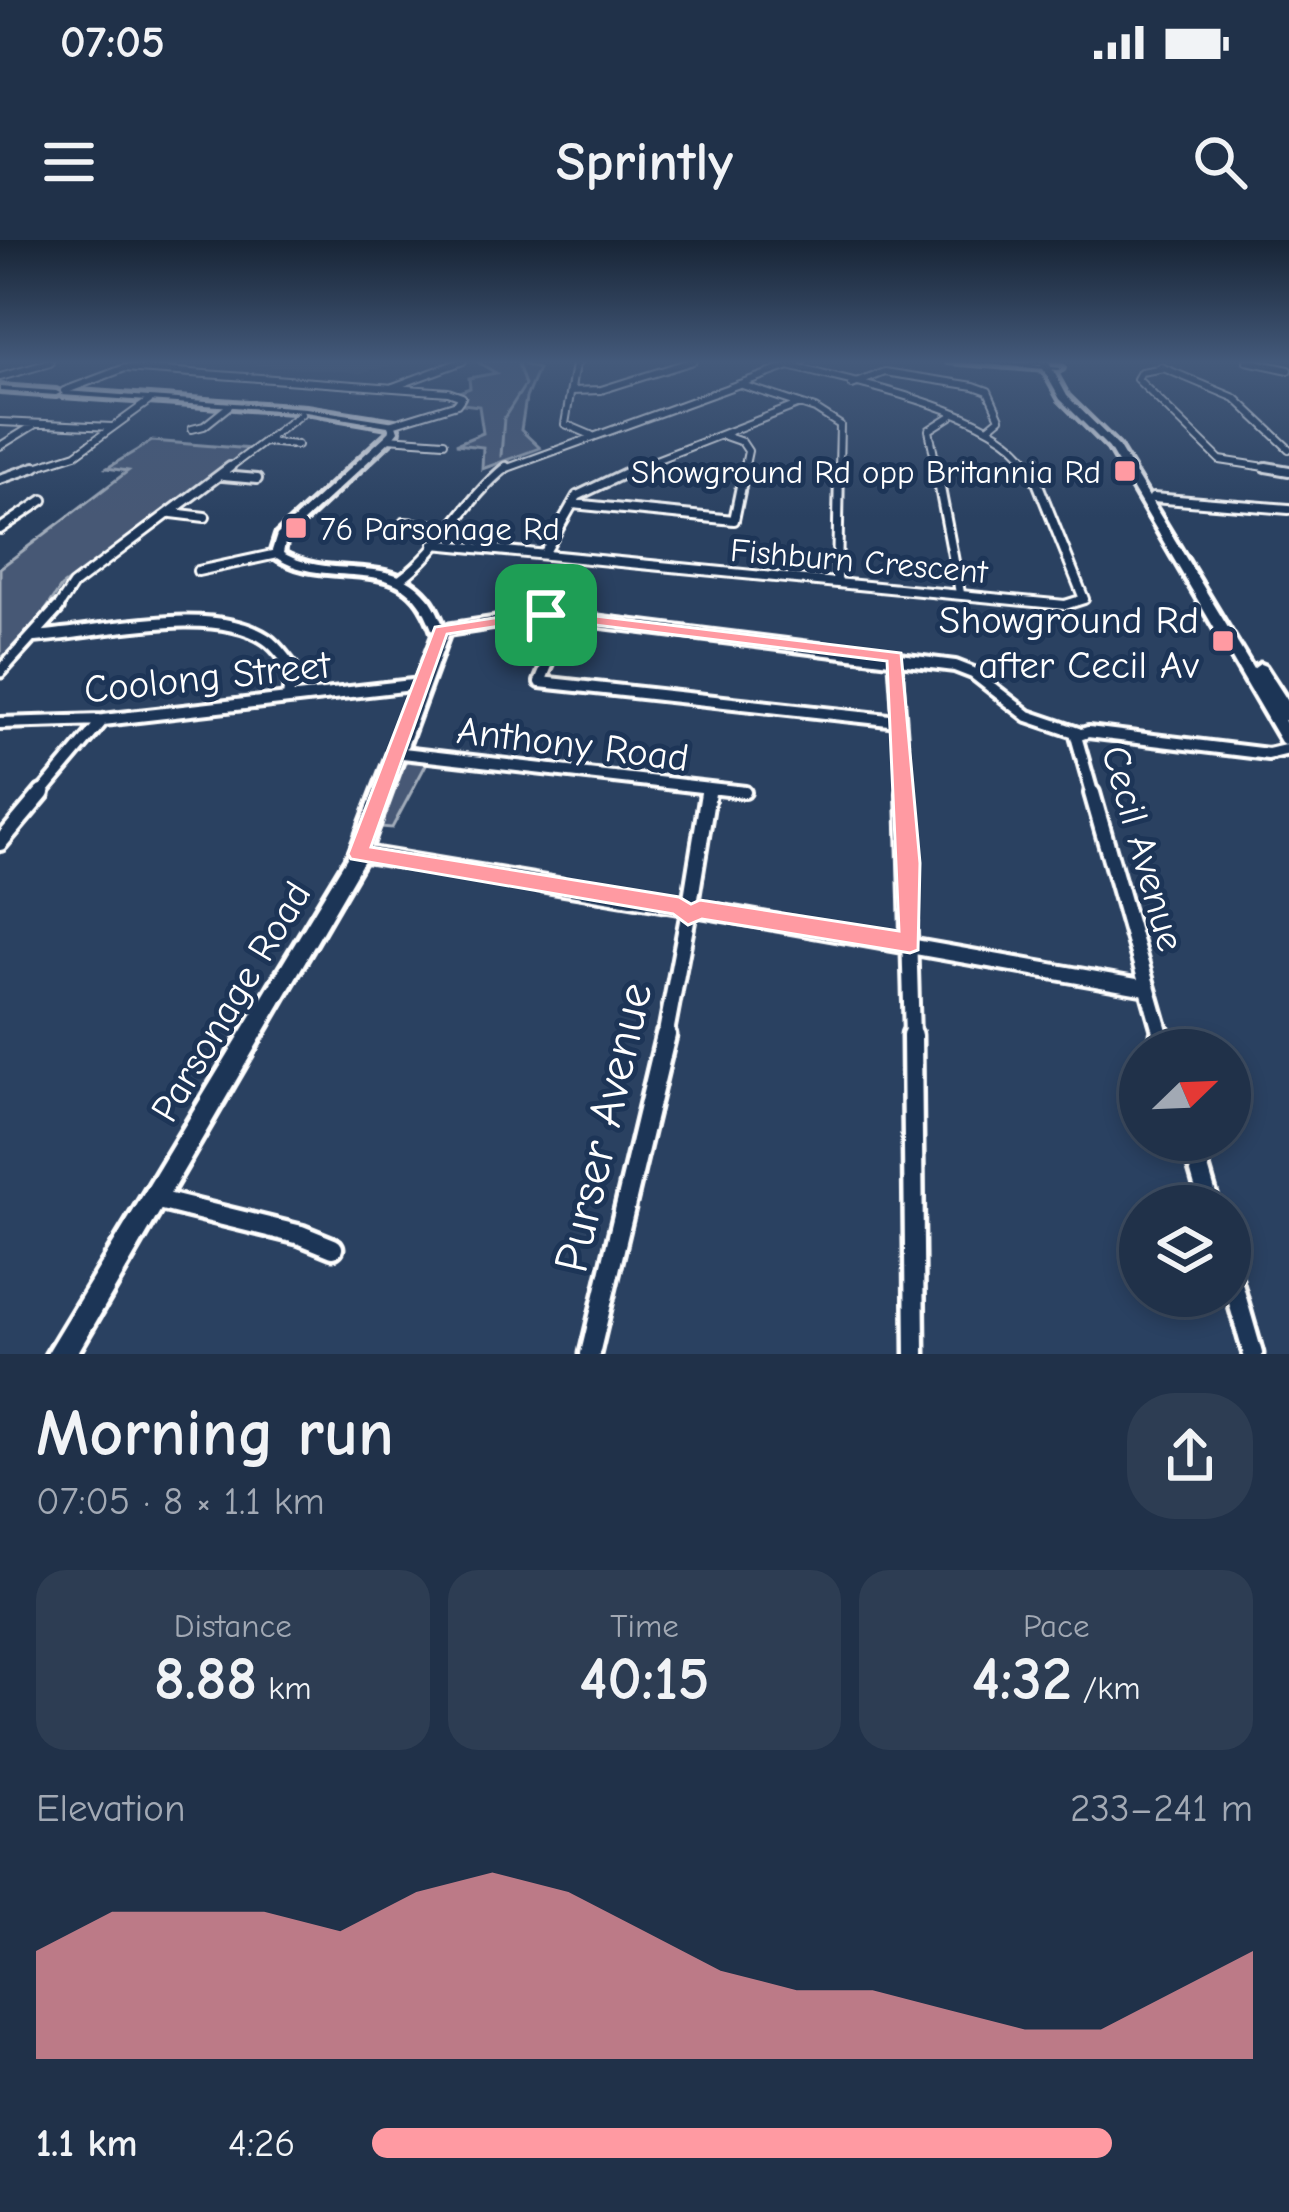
<!DOCTYPE html>
<meta charset="utf-8">
<style>
:root{--surface:#203149;--page:#2d3d53;--text:#f1f3f6;--muted:#a2a9b4;--line:#3d4c61;--accent:#ff9aa2}
body{margin:0;font-family:"Comic Neue",sans-serif;background:var(--page);color:var(--text);height:100vh;display:flex;flex-direction:column;font-size:45px;white-space:nowrap}
*{box-sizing:border-box;margin:0}
p{font-size:39px;color:var(--muted)}
.icon{flex:none;width:66px;height:66px;fill:none;stroke:currentColor;stroke-width:2;stroke-linecap:round;stroke-linejoin:round}
.map{position:relative;height:1114px;overflow:hidden}
.drawer{display:flex;flex-direction:column;background:var(--surface);flex:1}
.drawer>*{flex:none}
.needle{width:78px;rotate:67deg}
.buttons{position:absolute;left:1119px;top:789px;display:grid;gap:24px}
.buttons a{display:grid;place-items:center;width:132px;height:132px;border-radius:50%;background:var(--surface);box-shadow:0 6px 18px #0003,0 0 0 3px var(--line);font-size:60px}
.pin{position:absolute;display:grid;place-items:center;width:102px;height:102px;color:#fff;margin:-51px;border-radius:24px;box-shadow:0 6px 18px #0006}
.round{display:grid;place-items:center;flex:none;width:126px;height:126px;border-radius:48px;background:var(--page)}
.head{display:flex;align-items:center;justify-content:space-between;height:204px;padding:0 36px}
h1{font-size:66px;font-weight:600;line-height:90px}
.metrics{display:grid;grid-template-columns:repeat(3,1fr);gap:18px;height:204px;padding:12px 36px}
.metrics div{display:grid;align-content:center;border-radius:30px;background:var(--page);text-align:center}
.metrics b{font-size:60px;font-weight:600}
.metrics small{font-size:33px;font-weight:400}
.metrics p{font-size:33px}
.chart{height:336px;padding:24px 36px}
.chart p{display:flex;justify-content:space-between}
.chart svg{width:100%;height:216px;margin-top:12px;fill:var(--accent);opacity:.7}
ul{padding:0 36px;list-style:none;font-size:39px}
li{display:grid;grid-template-columns:192px 144px 1fr;align-items:center;height:90px}
li i{height:30px;border-radius:15px;background:var(--accent)}
.status{display:flex;justify-content:space-between;align-items:center;height:84px;padding:0 60px;background:var(--surface);direction:ltr}
.status svg{height:33px;fill:currentColor}
header{display:flex;justify-content:space-between;align-items:center;height:156px;padding:0 36px;background:var(--surface);font-size:54px;font-weight:600}
.map>svg:first-child{display:block}
.built{fill:#394e6c}
.green{fill:#465975;stroke:#a2acba;stroke-width:3}
.lines{fill:none;stroke-linecap:round;stroke-linejoin:round}
.stream{stroke:#a7b1be;stroke-width:3}
.street-far4-casing{stroke:#fff;stroke-width:10}
.street-far3-casing{stroke:#fff;stroke-width:14}
.street-far2-casing{stroke:#fff;stroke-width:18}
.street-far1-casing{stroke:#fff;stroke-width:22}
.street-casing{stroke:#fff;stroke-width:27}
.secondary-casing{stroke:#fff;stroke-width:10}
.primary-casing{stroke:#fff;stroke-width:9}
.street-far4{stroke:#1d3557;stroke-width:6}
.street-far3{stroke:#1d3557;stroke-width:8}
.street-far2{stroke:#1d3557;stroke-width:10}
.street-far1{stroke:#1d3557;stroke-width:14}
.street{stroke:#1d3557;stroke-width:18}
.secondary{fill:#1d3557;fill-rule:evenodd}
.primary{fill:#1d3557;fill-rule:evenodd}
.route{fill:#ff9aa2;stroke:#fff;stroke-width:3;fill-rule:evenodd}
.poi-dot{fill:#ff9aa2;stroke:#1d3557;stroke-width:4.5}
.labels{text-anchor:middle;stroke-width:10;stroke-linejoin:round;paint-order:stroke}
.far-poi-label{font-size:33px;fill:#fff;stroke:#1d3557;text-anchor:end}
.far-street-label{font-size:33px;fill:#fff;stroke:#1d3557}
.poi-label{font-size:39px;fill:#fff;stroke:#1d3557;text-anchor:end}
.street-label{font-size:39px;fill:#fff;stroke:#1d3557}
.near-street-label{font-size:48px;fill:#fff;stroke:#1d3557}
</style>
<div class="status"><b>07:05</b><svg viewBox="0 0 49 12"><path d="M0 12V9h3v3zM5 12V6h3v6zM10 12V3h3v9zM15 12V0h3v12zM26 1h20v11H26zM47 4h2v5h-2z"/></svg></div>
<header><svg class="icon" aria-label="menu" viewBox="0 0 24 24"><path d="M4 6h16M4 12h16M4 18h16"/></svg>Sprintly<svg class="icon" aria-label="search" viewBox="0 0 24 24"><circle cx="10" cy="10" r="6"/><path d="M15 15l6 6"/></svg></header>
<div class="map">
<svg width="1289" height="1114" viewBox="0 0 1289 1114">
<rect width="100%" height="100%" fill="#2a4161"/>
<filter id="ink" filterUnits="userSpaceOnUse"><feTurbulence type="fractalNoise" baseFrequency=".00833" numOctaves="2"/><feDisplacementMap in="SourceGraphic" scale="24" xChannelSelector="R" yChannelSelector="G"/><feConvolveMatrix kernelMatrix="1 2 1 2 8 2 1 2 1" color-interpolation-filters="sRGB"/></filter>
<g filter="url(#ink)">
<path class="built" d="M196 121H409L361 133Z"/>
<path class="green" d="M527 121 525 125 538 129 526 158 521 190 540 208 482 229 483 207 456 204 483 193 479 166 463 164 466 157 459 152 470 148 469 138 496 133 476 121Z
M152 201 251 209 61 347 40 379 0 420V328L128 231 107 228Z
M401 518 429 519 392 588 379 587Z"/>
<g class="lines">
<path class="stream" d="M501 216 504 178 525 145 517 121"/>
<defs>
<path id="street-far4" d="M580 121 575 125 565 184 591 195
M1247 121 1289 130
M789 126C848 142 1008 170 1032 230
M1161 127 1235 158 1289 209
M1164 128 1141 132 1137 139 1220 220 1285 230
M0 137 50 123
M742 145 815 169 840 185 839 230
M852 145 885 132 974 146 988 151 1000 178 988 188
M393 147 463 121
M64 151 125 128 448 152 462 157 457 164 392 184
M571 151 601 150 693 121
M0 182 113 187
M192 189 204 186 229 166
M722 195 742 202 748 211 744 230
M388 198 444 202
M265 202 297 205
M0 206 34 185
M26 230 76 214 149 161
M226 230 301 174
M502 230 803 121
M630 230 800 164
M937 230 929 190 951 176"/>
<path id="street-far3" d="M936 227 960 353
M1266 227 1289 231
M223 236 257 239
M0 239 35 227
M1153 258 1289 269
M573 264 734 280 745 227
M172 273 205 277
M404 283 447 287
M0 289 43 260
M434 304 1065 365 1084 359 1031 227
M544 314 577 256 638 227
M198 331 277 314
M401 339C443 308 465 260 506 227
M837 342 839 227
M56 371 73 345 230 227"/>
<path id="street-far2" d="M567 377 540 442 898 481
M440 391 546 375 955 426 973 433 1028 476 1078 493
M34 397C97 393 212 363 266 399 277 406 284 418 292 427L288 458
M895 417 905 556
M0 432 58 368
M0 483 103 480 421 444
M394 512 745 552
M39 556 103 480
M708 556 709 549
M1093 556 1076 496 1088 492 1268 514 1289 509"/>
<path id="street-far1" d="M905 553 912 798
M1092 553 1162 798
M0 603 42 553
M359 613 679 666
M691 658 708 553
M700 669 1147 748
M665 798 688 676"/>
<path id="street" d="M912 795 915 1114
M1161 795 1165 810
M1191 900 1210 966
M154 959 301 995 333 1008
M1230 1034 1253 1114
M590 1114 666 795"/>
<path id="secondary" d="M948 121H991L1062 128 1058 130Z
M0 147 56 151 60 153 56 155 0 151Z
M65 151 306 168 395 182 398 191 391 200 286 298 283 313C333 342 394 310 431 361 438 371 442 384 448 395L368 613 77 1114H47L351 611 434 395C431 386 427 376 422 368 390 314 320 352 271 314L277 295 385 196 390 191 388 186 306 172 62 155Z"/>
<path id="primary" d="M1048 121 1067 156 1118 206 1253 429 1260 424 1265 426 1289 463V481L1284 480 1289 488V508L1281 502 1109 208 1060 159 1041 125 1003 126 999 124Z"/>
</defs>
<use href="#street-far4" class="street-far4-casing"/>
<use href="#street-far3" class="street-far3-casing"/>
<use href="#street-far2" class="street-far2-casing"/>
<use href="#street-far1" class="street-far1-casing"/>
<use href="#street" class="street-casing"/>
<use href="#secondary" class="secondary-casing"/>
<use href="#primary" class="primary-casing"/>
<use href="#street-far4" class="street-far4"/>
<use href="#street-far3" class="street-far3"/>
<use href="#street-far2" class="street-far2"/>
<use href="#street-far1" class="street-far1"/>
<use href="#street" class="street"/>
<use href="#secondary" class="secondary"/>
<use href="#primary" class="primary"/>
</g>
</g>
<linearGradient id="sky" x2="0" y2="1"><stop stop-color="#172435"/><stop offset="0.44" stop-color="#445a7b"/><stop offset="1" stop-color="#445a7b" stop-opacity="0"/></linearGradient>
<rect width="1289" height="277" fill="url(#sky)"/>
<path class="route" d="M546 370 901 413 920 623 918 710 910 713 702 679 688 685 673 674 351 619 348 614 435 387ZM546 379 887 421 899 691 700 660 691 664 679 657 371 607 447 394Z"/>
<g class="poi-dot">
<rect x="1113" y="219" width="24" height="24" rx="6"/>
<rect x="284" y="276" width="24" height="24" rx="6"/>
<rect x="1211" y="389" width="24" height="24" rx="6"/>
</g>
<g class="labels">
<g class="far-poi-label">
<text x="1101" y="243">Showground Rd opp Britannia Rd</text>
<text x="320" y="300" text-anchor="start">76 Parsonage Rd</text>
</g>
<g class="far-street-label">
<text transform="translate(859 320) rotate(5)" y="12">Fishburn Crescent</text>
</g>
<g class="poi-label">
<text x="1199" y="393">Showground Rd<tspan x="1199" dy="45">after Cecil Av</tspan></text>
</g>
<g class="street-label">
<text transform="translate(207 436) rotate(-6)" y="14">Coolong Street</text>
<text transform="translate(573 503) rotate(7)" y="14">Anthony Road</text>
<text transform="translate(1144 608) rotate(74)" y="14">Cecil Avenue</text>
<text transform="translate(230 761) rotate(-59)" y="14">Parsonage Road</text>
</g>
<g class="near-street-label">
<text transform="translate(602 887) rotate(-77)" y="17">Purser Avenue</text>
</g>
</g>
</svg>
<div class="buttons">
<a><svg class="needle" viewBox="-14 -14 28 28"><path d="M0-13l5 13h-10z" fill="#e53935"/><path d="M0 13l5-13h-10z" fill="#a2a9b4"/></svg></a>
<a><svg class="icon" aria-label="layers" viewBox="0 0 24 24"><path d="M12 4l9 5-9 5-9-5zM3 14l9 5 9-5"/></svg></a>
</div>
<div class="pin" style="left:546px;top:375px;background:#1e9e55"><svg class="icon" aria-label="arrive" viewBox="0 0 24 24"><path d="M6 21V4h12l-3 4 3 4H6"/></svg></div>
</div>
<section class="drawer">
<div class="head"><div><h1>Morning run</h1><p>07:05 · 8 × 1.1 km</p></div><a class="round"><svg class="icon" aria-label="share" viewBox="0 0 24 24"><path d="M12 15V3M7 8l5-5 5 5M5 13v7h14v-7"/></svg></a></div>
<div class="metrics">
<div><p>Distance</p><b>8.88<small> km</small></b></div>
<div><p>Time</p><b>40:15</b></div>
<div><p>Pace</p><b>4:32<small> /km</small></b></div>
</div>
<div class="chart"><p><span>Elevation</span>233–241 m</p>
<svg viewBox="0 0 160 44" preserveAspectRatio="none"><path d="M0 44V22L10 14L20 14L30 14L40 18L50 10L60 6L70 10L80 18L90 26L100 30L110 30L120 34L130 38L140 38L150 30L160 22V44z"/></svg>
</div>
<ul>
<li><b>1.1 km</b>4:26<i style="width:84%"></i></li>
</ul>
</section>
